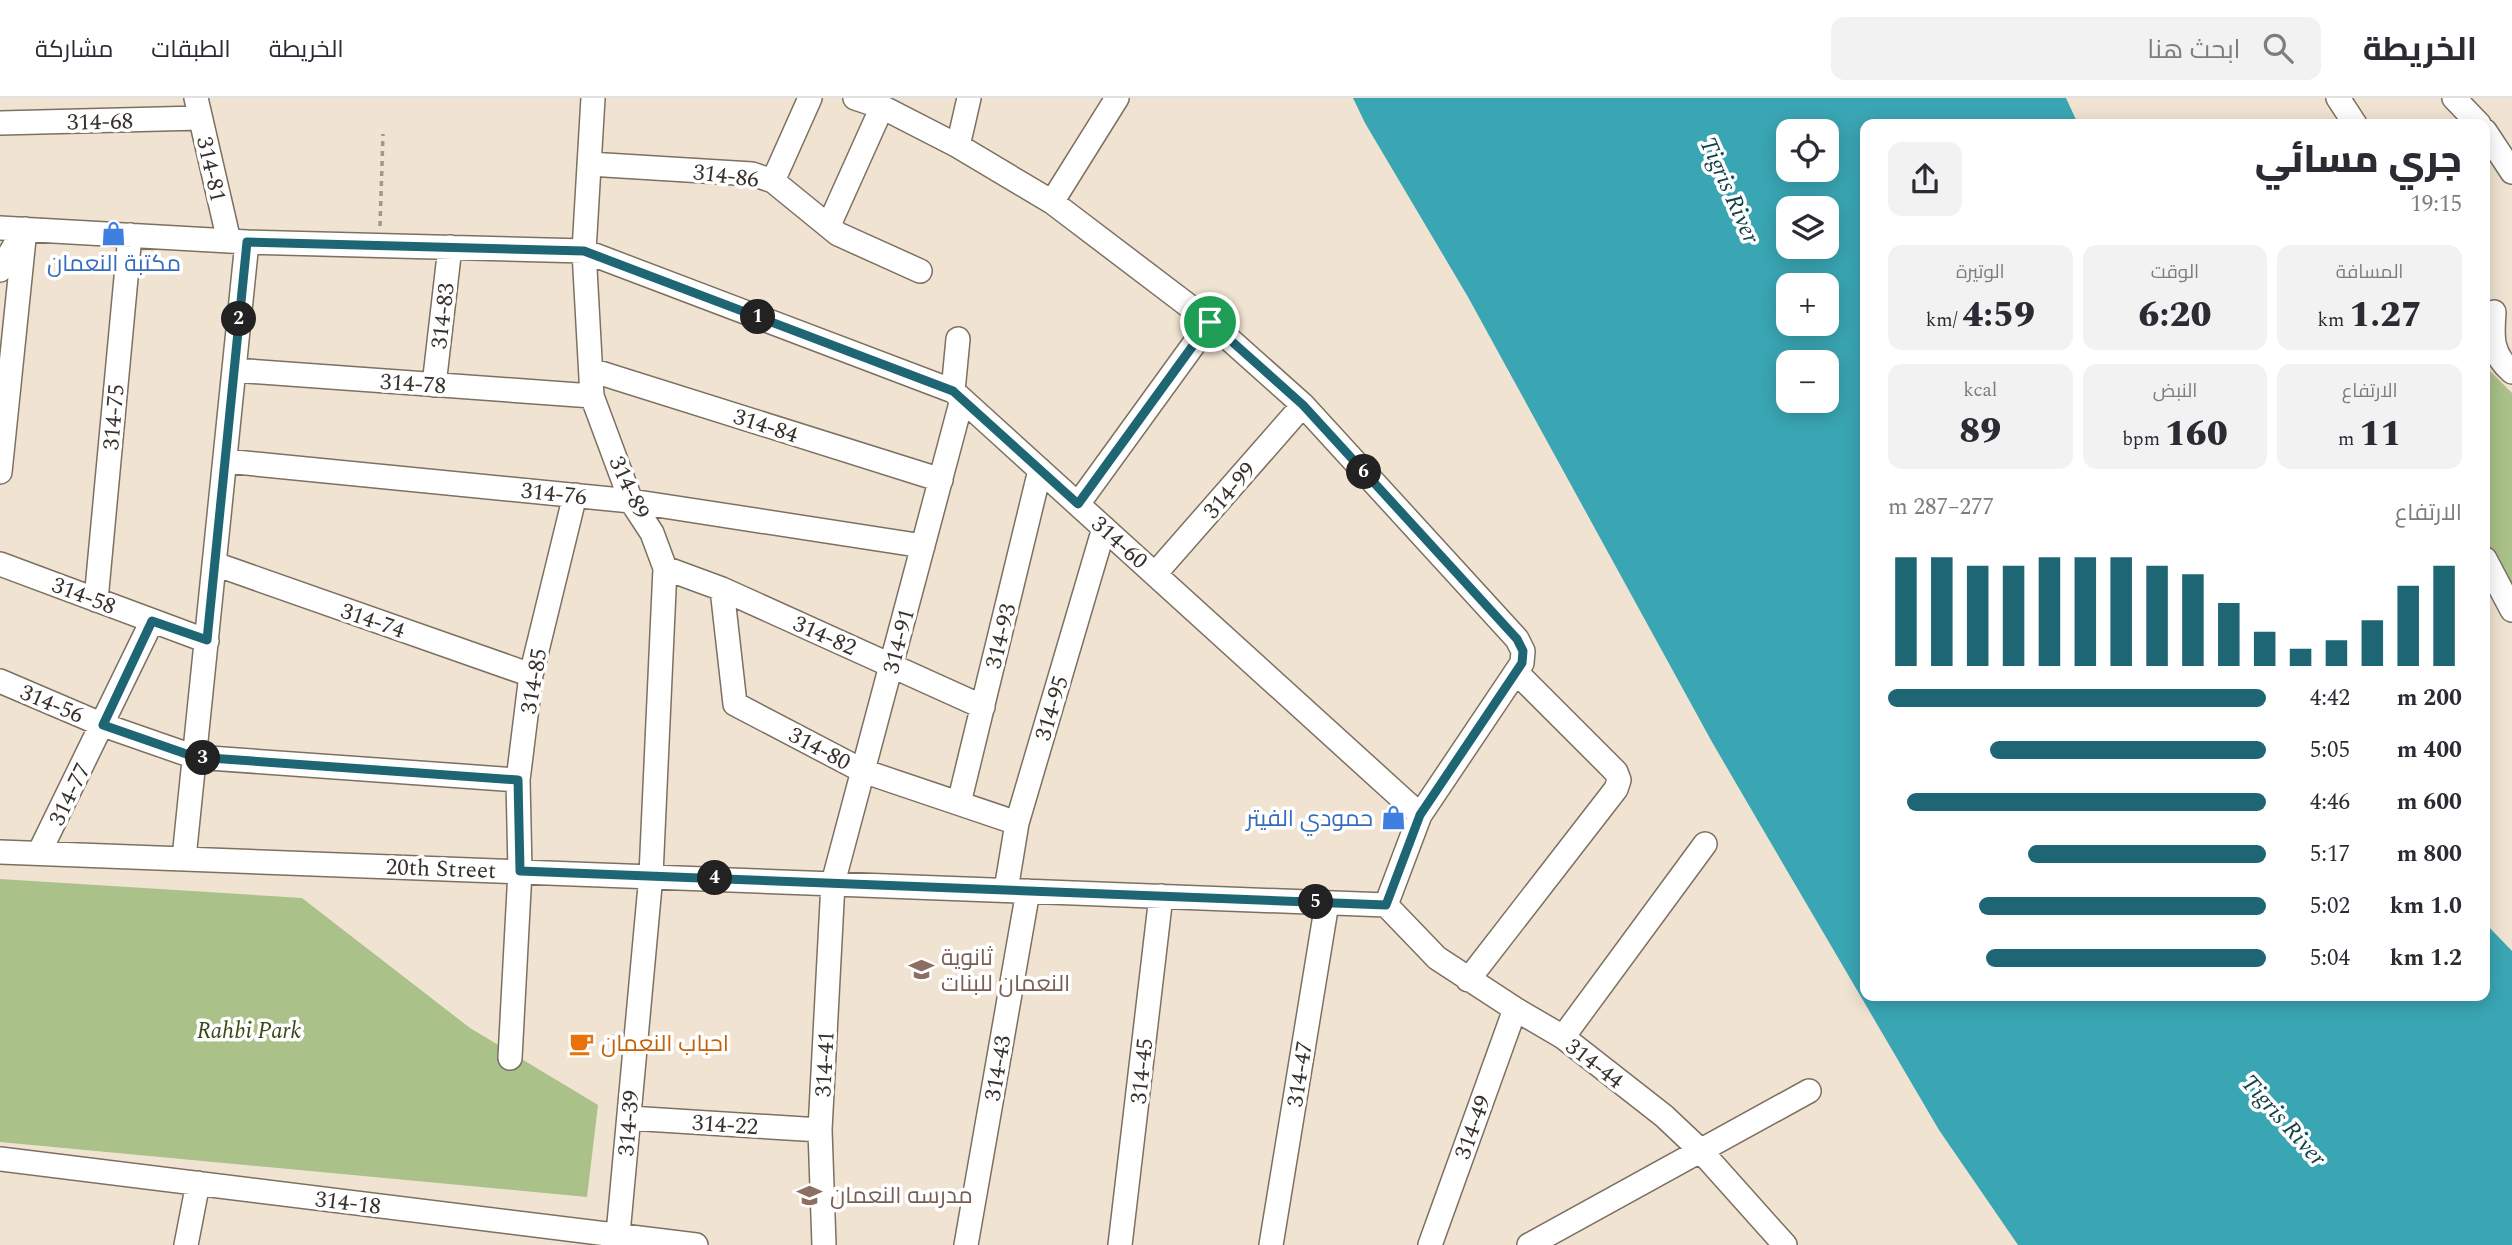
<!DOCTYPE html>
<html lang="ar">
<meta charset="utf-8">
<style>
:root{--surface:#fff;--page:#f2f2f3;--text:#2b2b33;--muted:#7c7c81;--line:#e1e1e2;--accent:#1f6675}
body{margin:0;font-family:Spectral,Cairo,serif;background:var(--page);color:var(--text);direction:rtl;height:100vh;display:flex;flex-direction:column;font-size:26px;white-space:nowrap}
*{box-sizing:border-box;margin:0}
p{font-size:23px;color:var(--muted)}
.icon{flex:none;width:38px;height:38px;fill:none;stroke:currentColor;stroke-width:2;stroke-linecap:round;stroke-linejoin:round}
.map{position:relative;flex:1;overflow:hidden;direction:ltr}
.side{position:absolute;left:1860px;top:21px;width:630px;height:882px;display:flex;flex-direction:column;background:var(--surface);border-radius:14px;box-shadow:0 4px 18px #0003;direction:rtl}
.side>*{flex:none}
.fabs{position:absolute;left:1776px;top:21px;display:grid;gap:14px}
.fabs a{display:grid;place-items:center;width:63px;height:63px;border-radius:14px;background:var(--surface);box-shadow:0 4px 18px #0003;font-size:35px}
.pin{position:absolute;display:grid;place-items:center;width:60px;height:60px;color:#fff;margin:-30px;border:4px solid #fff;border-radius:50%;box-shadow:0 2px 7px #0007}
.km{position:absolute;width:35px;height:35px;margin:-18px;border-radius:50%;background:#222;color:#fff;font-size:19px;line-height:35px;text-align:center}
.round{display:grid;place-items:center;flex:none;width:74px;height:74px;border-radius:14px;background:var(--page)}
.headline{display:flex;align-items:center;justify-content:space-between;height:119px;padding:0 28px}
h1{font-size:38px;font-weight:800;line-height:52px}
.figures{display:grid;grid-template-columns:repeat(3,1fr);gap:10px;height:119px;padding:7px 28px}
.figures div{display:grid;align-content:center;border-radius:14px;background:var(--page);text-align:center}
.figures b{font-size:35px;font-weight:800}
.figures small{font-size:19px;font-weight:400}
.figures p{font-size:19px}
.chart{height:196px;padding:14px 28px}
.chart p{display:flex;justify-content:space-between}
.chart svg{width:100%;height:126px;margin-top:7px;stroke:var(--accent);stroke-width:6}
ul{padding:0 28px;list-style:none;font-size:23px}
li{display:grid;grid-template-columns:112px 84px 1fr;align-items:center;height:52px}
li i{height:18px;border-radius:9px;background:var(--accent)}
header{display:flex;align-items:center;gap:42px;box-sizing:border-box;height:98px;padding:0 35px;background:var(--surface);border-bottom:2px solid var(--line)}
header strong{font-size:33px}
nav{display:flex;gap:38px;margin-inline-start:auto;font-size:24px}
.search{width:490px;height:63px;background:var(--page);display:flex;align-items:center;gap:18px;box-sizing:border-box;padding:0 24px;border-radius:14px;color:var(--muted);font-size:26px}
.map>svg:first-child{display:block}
.green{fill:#aac189}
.water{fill:#3aa6b4;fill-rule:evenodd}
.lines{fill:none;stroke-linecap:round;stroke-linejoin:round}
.minor-casing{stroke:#7c7061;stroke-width:26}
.path{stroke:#a1988b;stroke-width:3.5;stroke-dasharray:5 5;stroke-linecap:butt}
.minor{stroke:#fff;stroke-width:23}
.route-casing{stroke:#fff;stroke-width:14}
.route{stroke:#1f6675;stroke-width:9}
.labels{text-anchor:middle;stroke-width:7;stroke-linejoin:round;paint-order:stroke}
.street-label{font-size:23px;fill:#36312a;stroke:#fff}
.shop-label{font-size:23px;fill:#366cbe;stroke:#fff}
.education-label{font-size:23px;fill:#785e54;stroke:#fff;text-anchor:start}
.park-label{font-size:23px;font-style:italic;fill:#384917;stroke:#fff}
.food-label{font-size:23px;fill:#c56008;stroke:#fff;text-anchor:start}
.water-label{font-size:24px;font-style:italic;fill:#124248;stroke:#fff}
</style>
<header>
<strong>الخريطة</strong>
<div class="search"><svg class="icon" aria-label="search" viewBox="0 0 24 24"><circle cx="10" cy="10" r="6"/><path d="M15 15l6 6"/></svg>ابحث هنا</div>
<nav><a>الخريطة</a><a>الطبقات</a><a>مشاركة</a></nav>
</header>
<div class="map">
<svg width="2512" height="1147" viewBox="0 0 2512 1147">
<rect width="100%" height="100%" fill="#f0e3d2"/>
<path class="green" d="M2485 268 2512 295V491L2485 441Z
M0 781 302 800 470 930 598 1007 587 1099 0 1044Z"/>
<path class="water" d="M1353 0H2066L2078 26H1866V898H2485V825L2512 853V1147H2018L1939 1032 1758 723 1712 644 1468 199 1365 25ZM1788 33H1827V72H1788ZM1788 110H1827V149H1788ZM1788 187H1827V226H1788ZM1788 264H1827V303H1788Z"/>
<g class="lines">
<defs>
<path id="minor" d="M196 0 229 143
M593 0 584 153 592 298 631 403 652 435 665 470 651 777 617 1147
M855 0 882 9 958 48 1052 104 1210 224 1303 307 1517 541 1523 553 1522 565 1420 717 1386 807
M2338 0 2355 26
M2454 0 2479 26
M0 25 200 20
M2485 33 2512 74
M958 48 969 0
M589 66 752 76 773 83 838 136 920 173
M773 83 810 0
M1052 104 1117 0
M829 127 882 9
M0 130 247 144 584 153 953 293 1420 717
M0 172 21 137
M2494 214C2492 239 2491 256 2512 274
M234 272 592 298
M591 272 941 382
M434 287 450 149
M953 293 958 241
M225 363 631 403 923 448
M0 374 25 131
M1078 406 1210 224
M2485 461 2512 512
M0 466 207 543
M215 466 531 577
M665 470 722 491 983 609
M1155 476 1303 307
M722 491 735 606 863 673 1017 725
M96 502 130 137
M0 583 103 627 195 659 518 682
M959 705 1040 372
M0 754 1386 807
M39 755 152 523
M184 760 247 144
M1006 792 1017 725 1104 430
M1386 807 1437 860 1515 911 1563 939 1664 1018 1700 1052 1785 1147
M1468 882 1616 691 1619 682 1616 674 1516 574
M1563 939 1705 746
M510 960 520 773 518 682 531 577 575 397
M629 1020 820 1032
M0 1061 696 1147
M186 1147 198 1085
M824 1147 820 1032 833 785 962 301
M966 1147 1028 793
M1120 1147 1161 798
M1271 1147 1327 805
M1430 1147 1515 911
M1529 1147 1809 993"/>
</defs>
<use href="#minor" class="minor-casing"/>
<path class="path" d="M380 128 383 36"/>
<use href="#minor" class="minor"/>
</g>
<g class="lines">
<defs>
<path id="route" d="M247 144 584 153 953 293 1078 406 1210 224 1303 307 1517 541 1523 553 1522 565 1420 717 1386 807 520 773 518 682 195 659 103 627 152 523 207 542Z"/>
</defs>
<use href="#route" class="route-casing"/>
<use href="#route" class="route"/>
</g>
<defs>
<symbol id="shop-bare" viewBox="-9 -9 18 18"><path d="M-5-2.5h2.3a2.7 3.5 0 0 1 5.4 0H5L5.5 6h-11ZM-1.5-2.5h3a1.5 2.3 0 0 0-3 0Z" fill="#3f7fe0" stroke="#fff" stroke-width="2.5" paint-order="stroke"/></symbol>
<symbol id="school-bare" viewBox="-9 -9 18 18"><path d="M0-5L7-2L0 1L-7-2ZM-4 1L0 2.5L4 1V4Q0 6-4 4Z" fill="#8d6e63" stroke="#fff" stroke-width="2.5" paint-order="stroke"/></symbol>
<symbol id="cafe-bare" viewBox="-9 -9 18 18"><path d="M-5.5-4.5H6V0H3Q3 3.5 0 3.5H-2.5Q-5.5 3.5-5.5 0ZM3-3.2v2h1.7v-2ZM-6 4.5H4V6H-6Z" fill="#e8710a" stroke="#fff" stroke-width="2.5" paint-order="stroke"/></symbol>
</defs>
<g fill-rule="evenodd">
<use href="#shop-bare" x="96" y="118" width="35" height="35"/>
<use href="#shop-bare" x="1376" y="702" width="35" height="35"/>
<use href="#school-bare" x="904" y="854" width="35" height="35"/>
<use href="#cafe-bare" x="564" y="928" width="35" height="35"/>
<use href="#school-bare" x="792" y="1080" width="35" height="35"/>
</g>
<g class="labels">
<g class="street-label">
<text transform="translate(100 23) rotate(-1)" y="8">314-68</text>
<text transform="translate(212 71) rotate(77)" y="8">314-81</text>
<text transform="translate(726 77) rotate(7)" y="8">314-86</text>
<text transform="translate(442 218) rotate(-83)" y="8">314-83</text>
<text transform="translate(413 285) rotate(4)" y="8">314-78</text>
<text transform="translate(113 319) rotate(-85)" y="8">314-75</text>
<text transform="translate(766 327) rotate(18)" y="8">314-84</text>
<text transform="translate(630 389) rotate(65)" y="8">314-89</text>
<text transform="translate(1229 392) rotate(-49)" y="8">314-99</text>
<text transform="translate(554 395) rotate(6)" y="8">314-76</text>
<text transform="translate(1120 444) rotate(42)" y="8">314-60</text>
<text transform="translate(84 497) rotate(21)" y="8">314-58</text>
<text transform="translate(373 522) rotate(19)" y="8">314-74</text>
<text transform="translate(825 537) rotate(24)" y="8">314-82</text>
<text transform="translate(1000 538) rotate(-76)" y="8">314-93</text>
<text transform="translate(898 543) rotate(-75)" y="8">314-91</text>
<text transform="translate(533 583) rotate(-80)" y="8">314-85</text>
<text transform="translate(52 605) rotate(23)" y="8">314-56</text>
<text transform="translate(1051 610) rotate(-73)" y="8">314-95</text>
<text transform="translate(820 650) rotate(28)" y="8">314-80</text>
<text transform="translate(69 696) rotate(-64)" y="8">314-77</text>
<text transform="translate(441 770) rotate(2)" y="8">20th Street</text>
<text transform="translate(1595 965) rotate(38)" y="8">314-44</text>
<text transform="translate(824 966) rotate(-87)" y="8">314-41</text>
<text transform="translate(997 970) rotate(-80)" y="8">314-43</text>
<text transform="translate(1141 973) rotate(-84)" y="8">314-45</text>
<text transform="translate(1299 976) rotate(-81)" y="8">314-47</text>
<text transform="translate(628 1025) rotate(-85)" y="8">314-39</text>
<text transform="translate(725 1026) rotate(4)" y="8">314-22</text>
<text transform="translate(1472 1029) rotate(-70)" y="8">314-49</text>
<text transform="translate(348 1104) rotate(7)" y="8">314-18</text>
</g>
<g class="shop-label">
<text x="114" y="173">مكتبة النعمان</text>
<text x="1373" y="728" text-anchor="end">حمودي الفيتر</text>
</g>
<g class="education-label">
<text x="941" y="867">ثانوية<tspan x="941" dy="26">النعمان للبنات</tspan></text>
<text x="830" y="1105">مدرسه النعمان</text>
</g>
<g class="park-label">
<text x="249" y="940">Rahbi Park</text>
</g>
<g class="food-label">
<text x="601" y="953">احباب النعمان</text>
</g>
<g class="water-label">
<text transform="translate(1730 92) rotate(66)" y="8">Tigris River</text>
<text transform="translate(2284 1022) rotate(48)" y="8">Tigris River</text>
</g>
</g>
</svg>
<div class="fabs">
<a><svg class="icon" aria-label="locate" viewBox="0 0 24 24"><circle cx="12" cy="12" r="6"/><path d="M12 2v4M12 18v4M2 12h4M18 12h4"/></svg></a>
<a><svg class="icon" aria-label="layers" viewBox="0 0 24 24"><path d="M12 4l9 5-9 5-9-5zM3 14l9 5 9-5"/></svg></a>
<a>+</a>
<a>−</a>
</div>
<div class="pin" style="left:1210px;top:224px;background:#1e9e55"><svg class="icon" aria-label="arrive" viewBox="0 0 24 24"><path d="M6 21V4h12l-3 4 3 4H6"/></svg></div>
<b class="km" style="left:758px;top:219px">1</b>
<b class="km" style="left:239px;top:221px">2</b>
<b class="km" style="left:203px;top:660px">3</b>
<b class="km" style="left:715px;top:780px">4</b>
<b class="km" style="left:1316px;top:804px">5</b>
<b class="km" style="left:1364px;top:374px">6</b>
<section class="side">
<div class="headline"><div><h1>جري مسائي</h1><p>19:15</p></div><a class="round"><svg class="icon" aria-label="share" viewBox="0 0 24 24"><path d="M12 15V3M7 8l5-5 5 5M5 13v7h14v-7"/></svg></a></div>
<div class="figures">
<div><p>المسافة</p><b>1.27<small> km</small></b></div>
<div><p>الوقت</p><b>6:20</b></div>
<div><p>الوتيرة</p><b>4:59<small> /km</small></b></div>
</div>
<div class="figures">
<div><p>الارتفاع</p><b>11<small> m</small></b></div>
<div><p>النبض</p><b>160<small> bpm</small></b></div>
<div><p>kcal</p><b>89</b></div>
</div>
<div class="chart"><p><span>الارتفاع</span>277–287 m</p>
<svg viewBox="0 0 160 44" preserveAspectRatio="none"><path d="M5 44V6M15 44V6M25 44V9M35 44V9M45 44V6M55 44V6M65 44V6M75 44V9M85 44V12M95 44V22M105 44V32M115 44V38M125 44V35M135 44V28M145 44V16M155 44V9"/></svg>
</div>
<ul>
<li><b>200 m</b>4:42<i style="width:100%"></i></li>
<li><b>400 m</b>5:05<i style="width:73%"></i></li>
<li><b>600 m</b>4:46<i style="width:95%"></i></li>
<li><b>800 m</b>5:17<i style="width:63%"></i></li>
<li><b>1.0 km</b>5:02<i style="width:76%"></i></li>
<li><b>1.2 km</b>5:04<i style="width:74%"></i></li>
</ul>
</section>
</div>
